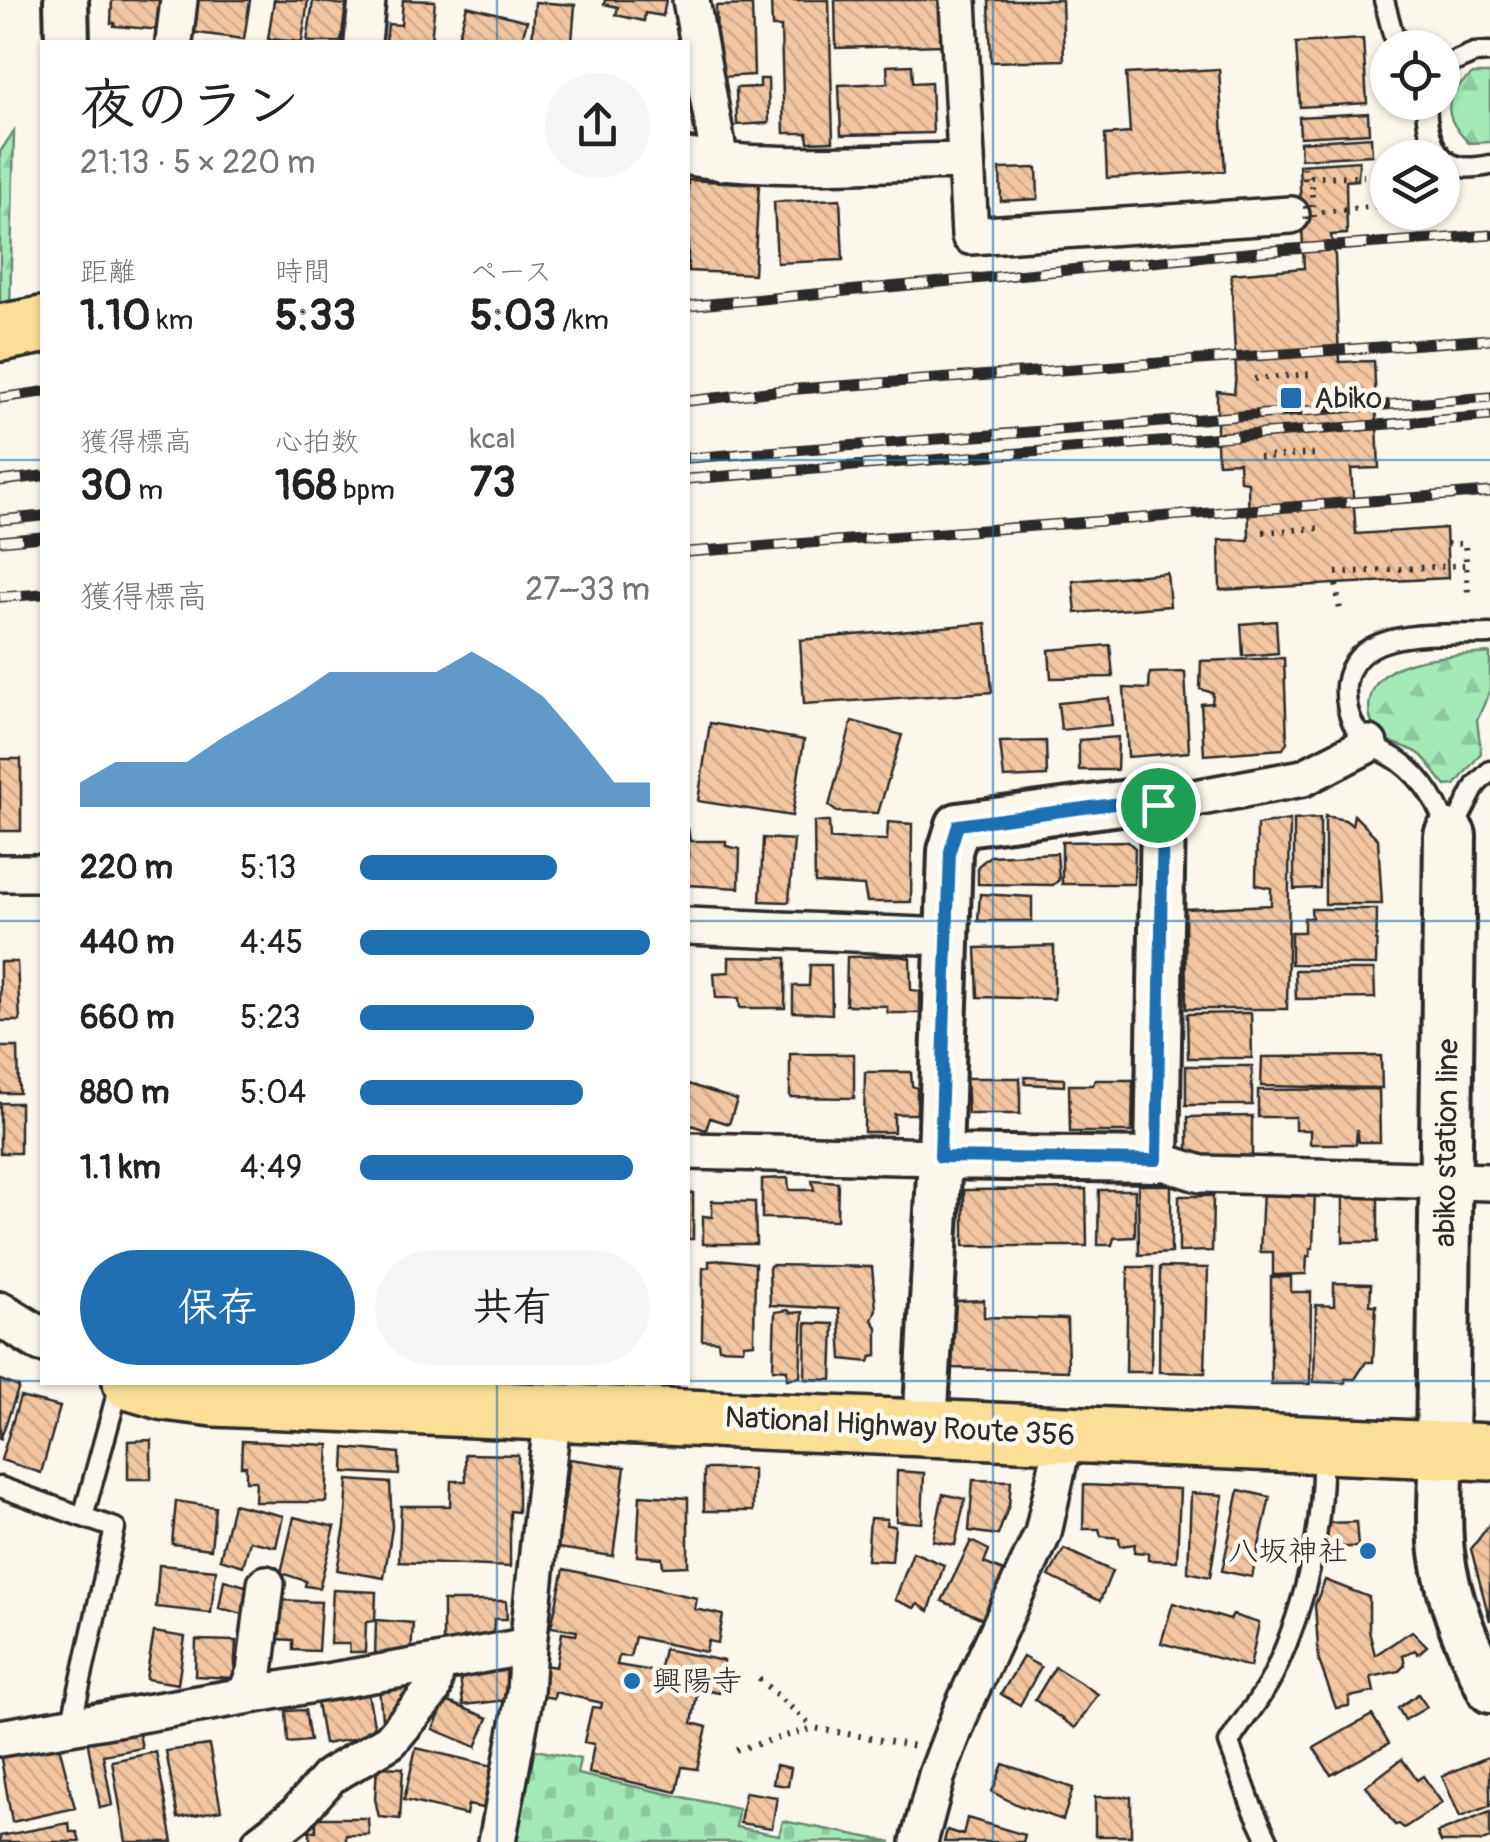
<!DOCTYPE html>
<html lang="ja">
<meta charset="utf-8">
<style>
:root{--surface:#fff;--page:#f6f6f6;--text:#222;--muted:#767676;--accent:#1f6fb2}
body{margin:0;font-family:Pangolin,"Klee One",sans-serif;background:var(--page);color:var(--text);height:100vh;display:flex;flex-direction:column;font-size:38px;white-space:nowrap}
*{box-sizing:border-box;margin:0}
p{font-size:32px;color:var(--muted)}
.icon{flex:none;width:55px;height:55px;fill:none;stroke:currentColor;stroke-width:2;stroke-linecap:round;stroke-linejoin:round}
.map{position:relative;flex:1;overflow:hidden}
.panel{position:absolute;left:40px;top:40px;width:650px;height:1345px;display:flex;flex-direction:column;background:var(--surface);border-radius:0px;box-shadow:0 2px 8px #0004}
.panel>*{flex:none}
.fabs{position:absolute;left:1370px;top:30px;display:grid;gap:20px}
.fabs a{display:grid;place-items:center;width:90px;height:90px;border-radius:50%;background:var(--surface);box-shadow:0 2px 8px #0004;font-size:50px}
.pin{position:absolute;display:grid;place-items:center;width:85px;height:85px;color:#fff;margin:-42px;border:5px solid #fff;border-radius:50%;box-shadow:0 2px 10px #0007}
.round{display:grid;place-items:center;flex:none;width:105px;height:105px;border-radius:52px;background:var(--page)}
.headline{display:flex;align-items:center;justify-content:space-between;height:170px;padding:0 40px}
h1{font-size:55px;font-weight:700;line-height:75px}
.metrics{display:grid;grid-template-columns:repeat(3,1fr);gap:15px;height:170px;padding:10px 40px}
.metrics div{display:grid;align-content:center}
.metrics b{font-size:42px;font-weight:700}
.metrics small{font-size:28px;font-weight:400}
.metrics p{font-size:28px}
.chart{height:280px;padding:20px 40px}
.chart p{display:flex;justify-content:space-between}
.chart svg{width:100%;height:180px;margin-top:10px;fill:var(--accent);opacity:.7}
.button{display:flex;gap:20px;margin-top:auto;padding:20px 40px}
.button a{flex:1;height:115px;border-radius:60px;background:var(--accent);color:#fff;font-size:40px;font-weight:700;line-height:115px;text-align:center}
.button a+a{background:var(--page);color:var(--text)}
ul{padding:0 40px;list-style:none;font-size:32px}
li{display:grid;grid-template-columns:160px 120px 1fr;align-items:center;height:75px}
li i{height:25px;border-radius:12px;background:var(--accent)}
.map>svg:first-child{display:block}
.forest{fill:url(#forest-firs);stroke:#678a71;stroke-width:2.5}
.cemetery{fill:url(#cemetery-stones);stroke:#678a71;stroke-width:2.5}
.building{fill:url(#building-back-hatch);stroke:#2b2b2b;stroke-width:2.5}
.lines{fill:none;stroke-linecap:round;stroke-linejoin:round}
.service-casing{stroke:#2b2b2b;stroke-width:25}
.minor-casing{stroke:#2b2b2b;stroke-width:42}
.tertiary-casing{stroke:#2b2b2b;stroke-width:50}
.secondary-casing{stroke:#2b2b2b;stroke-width:58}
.trunk-casing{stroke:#2b2b2b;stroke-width:62}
.path{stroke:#2b2b2b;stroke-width:6;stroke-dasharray:2.5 8;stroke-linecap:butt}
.service{stroke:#fbf7ec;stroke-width:18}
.minor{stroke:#fbf7ec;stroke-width:35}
.tertiary{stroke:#fbf7ec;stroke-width:42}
.secondary{stroke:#fbf7ec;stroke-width:50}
.trunk{stroke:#fbdf96;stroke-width:55}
.rail-casing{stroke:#2b2b2b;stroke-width:11}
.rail{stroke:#fbf7ec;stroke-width:8;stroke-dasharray:22;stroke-linecap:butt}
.path-bridge{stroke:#2b2b2b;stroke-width:6;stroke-dasharray:2.5 8;stroke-linecap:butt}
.route-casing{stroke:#fff;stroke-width:20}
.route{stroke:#1f6fb2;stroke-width:12}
.grid{fill:none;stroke:#1f6fb2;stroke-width:2.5;stroke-opacity:0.55}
.poi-dot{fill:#1f6fb2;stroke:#fbf7ec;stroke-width:4}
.labels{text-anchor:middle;stroke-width:9;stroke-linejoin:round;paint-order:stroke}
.poi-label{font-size:30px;fill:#2b2b2b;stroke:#fbf7ec;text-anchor:start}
.street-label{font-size:30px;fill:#2b2b2b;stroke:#fbf7ec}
</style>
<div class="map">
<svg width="1490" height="1842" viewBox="0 0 1490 1842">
<defs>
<pattern id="forest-firs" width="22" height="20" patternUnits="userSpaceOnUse" patternTransform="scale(2.5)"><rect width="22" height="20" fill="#a3eab7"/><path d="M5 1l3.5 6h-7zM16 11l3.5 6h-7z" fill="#8cc99e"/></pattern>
<pattern id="cemetery-stones" width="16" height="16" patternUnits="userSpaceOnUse" patternTransform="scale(2.5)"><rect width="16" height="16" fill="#a3eab7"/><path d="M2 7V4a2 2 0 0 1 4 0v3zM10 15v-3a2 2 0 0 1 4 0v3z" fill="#8cc99e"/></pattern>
<pattern id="building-back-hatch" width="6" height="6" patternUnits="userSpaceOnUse" patternTransform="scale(2.5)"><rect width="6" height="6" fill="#f2c6a1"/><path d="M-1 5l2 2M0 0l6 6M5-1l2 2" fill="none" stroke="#d0aa8b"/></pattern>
</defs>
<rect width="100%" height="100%" fill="#fbf7ec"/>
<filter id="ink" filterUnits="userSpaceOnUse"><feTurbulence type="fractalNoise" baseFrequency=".01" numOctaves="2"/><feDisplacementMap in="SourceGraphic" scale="20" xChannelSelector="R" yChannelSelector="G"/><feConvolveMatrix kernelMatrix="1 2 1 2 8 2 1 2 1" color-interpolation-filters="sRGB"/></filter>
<g filter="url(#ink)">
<path class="forest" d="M1473 74H1490V142L1469 143C1442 117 1442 96 1473 74Z
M14 131 10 309 0 311V152Z
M1490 653V691L1477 720 1481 753 1455 785 1446 786C1437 777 1431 765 1422 756 1409 744 1386 746 1375 730 1370 722 1368 710 1370 700 1377 654 1454 656 1490 653Z"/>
<path class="cemetery" d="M531 1749 580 1759 577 1774 738 1809 736 1827 779 1835 783 1821 892 1842H513Z"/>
<path class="building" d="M112 0H164L162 30 114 26 115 23H111Z
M195 0H250L244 39 190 32Z
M274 0H308L302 42 268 39Z
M403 0 435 1 431 42H386L388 24 401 25Z
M605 0H666L663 16 645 13 644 21 616 15 618 7 604 4Z
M771 0H829L833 141 808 142 807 133H784L781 27H772Z
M835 0H941L943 45 836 48Z
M989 0H1062L1064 60 991 62Z
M313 1 346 5 341 42H307Z
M535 2 575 5 572 42H532Z
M752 5 754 75 718 77 716 6Z
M467 6 527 21 521 42 457 41Z
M1363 39 1367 103 1300 107 1296 43Z
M912 65 913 83 931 82 933 133 841 135 839 85 888 83 887 66Z
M1219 69 1225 171 1107 178 1105 135 1130 133 1126 74Z
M760 79H768L769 123 737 125 736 88 760 87Z
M1368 113 1369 133 1300 137 1299 117Z
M1371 137 1372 155 1301 159 1300 142Z
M1359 161 1358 180 1346 181 1347 234 1331 235 1335 256 1339 362 1374 361 1379 468 1351 469 1356 534 1446 528 1448 578 1220 590 1219 540H1249L1248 482 1240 481 1239 462 1218 463 1217 444V391L1234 393 1236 374 1231 274 1304 268 1299 165Z
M1037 168 1038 199 1001 201 1000 169Z
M688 180 759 184 754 274 688 271Z
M840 199 843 260 777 263 774 202Z
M1167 573 1170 606 1076 613 1073 581Z
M1276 621 1278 653 1243 656 1241 624Z
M986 623 992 692 804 704 800 640Z
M1110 645 1113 677 1051 678 1049 650Z
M1284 658 1287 742 1283 749 1204 755 1201 704 1212 703 1213 693 1200 689 1201 661Z
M1185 672 1189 752 1128 757 1124 688 1149 689 1150 673Z
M1109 698 1112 725 1061 730 1058 703Z
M852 721 902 735 878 813 837 812 829 806Z
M710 723 804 740 792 816 698 801Z
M1118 737 1117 770H1079V740Z
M1046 741 1047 776 1004 778 1000 742Z
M0 759H21V831H0Z
M1354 815 1378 839 1382 904H1325V816L1345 820 1352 825Z
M1320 818V888L1294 889V820Z
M1290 820 1287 1009H1186L1185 909 1271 905V888L1256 885 1257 825Z
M814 822H829L830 839 887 840 888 822 912 824 911 902H867L864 886 815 883Z
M688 828 690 841H726V846L740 849 739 888 688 885Z
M763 838 794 840 789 902 760 901Z
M1127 841 1135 848 1134 884H1062V842Z
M1057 853 1059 880 1053 885 978 884V866L990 856Z
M980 894 1032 897V921H978Z
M1311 909H1377L1376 965 1291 964V932H1304V918H1312Z
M1054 946V999L978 997 976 948Z
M897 956 910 958 911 990 920 991V1013H888L886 1006 846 1005 847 957Z
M729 957 786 958 785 1008H740L739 998H716L714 973 729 972Z
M0 962H17L20 1021H0Z
M810 965H831L832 1014 793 1012V986H809Z
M1295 970H1374L1375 998 1296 999Z
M1251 1013 1252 1058H1188L1187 1014Z
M0 1047H18L19 1093H0Z
M790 1054H854V1098L790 1097Z
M1381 1056 1382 1088 1261 1086 1262 1057Z
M1186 1066H1252V1105H1186Z
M865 1072H911L912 1086 917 1088V1114H894V1132H864Z
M1025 1077 1064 1079V1086L1025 1084Z
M966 1078H1020V1114H968Z
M1095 1080H1133L1132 1132H1070L1069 1085H1093Z
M688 1084 737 1100 729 1124 710 1118 706 1130 688 1124Z
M1379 1089 1380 1142H1359L1357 1129 1356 1144H1310V1130H1295V1117H1258V1090Z
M0 1103H20V1153H0Z
M1252 1116V1159L1188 1161V1117Z
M788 1178 789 1190H814L812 1180 838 1182 837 1220 762 1218V1179Z
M1138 1185H1171V1253L1139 1255Z
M1086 1189 1087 1246H964V1190Z
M1099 1190H1135V1237L1114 1238 1112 1245H1098Z
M1263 1190 1315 1191 1313 1248H1310V1256H1307L1306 1274 1273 1275V1252H1260Z
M1343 1192 1378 1193V1242H1343Z
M688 1193H693V1239H688Z
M1179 1196H1213L1212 1251 1179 1252Z
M712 1201 755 1202 756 1244H703V1216L712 1217Z
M727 1260 755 1263 754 1343 744 1344 743 1349 719 1348 718 1341 702 1340 703 1268 709 1267V1261Z
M771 1265 872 1267 876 1309 872 1320 877 1327V1356L871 1357 869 1362 842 1359 839 1309 770 1305 769 1268Z
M1128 1267H1153L1151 1372H1126Z
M1160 1267 1208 1268 1205 1373 1159 1372Z
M1271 1277H1291V1292H1311L1310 1384H1271Z
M1334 1283 1371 1284 1370 1305H1376L1373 1362H1366L1355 1379H1345V1383L1314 1382 1316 1305 1334 1306Z
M984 1300V1317L1067 1319 1068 1371 951 1368 956 1301Z
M788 1310 791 1313 803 1312 800 1377 787 1379V1370L773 1369 775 1312Z
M806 1323 834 1324 832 1380 805 1379Z
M0 1380 19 1387 0 1440Z
M20 1397 60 1407 41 1473 1 1460Z
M151 1440V1479H128V1441Z
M242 1441 329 1445 326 1502H255L256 1481H246V1466H241Z
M345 1448 399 1453V1475L344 1472Z
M465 1454 518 1455V1512L510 1511V1567L399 1562 401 1506H450L451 1481H466Z
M570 1459 625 1467 613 1556 558 1548Z
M704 1469H753V1511H704Z
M897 1471 924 1473 922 1523 896 1521Z
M348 1480 390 1483 392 1528 384 1578 337 1570 345 1527Z
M973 1480 1011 1481 1009 1505 998 1535 969 1531Z
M1084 1485 1180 1489 1177 1561 1148 1560V1553L1134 1552 1135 1544 1120 1546 1119 1538 1101 1536 1099 1529H1083Z
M1239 1490 1270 1497 1252 1577 1222 1571Z
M1191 1493 1223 1495 1210 1577 1188 1572Z
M943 1494 965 1499 955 1545 933 1541Z
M640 1495 688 1498V1566L663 1567 662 1558 637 1556Z
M176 1501 215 1507 211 1549 172 1544Z
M233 1504 283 1516 276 1547 250 1541 243 1566 220 1559Z
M294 1517 335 1527 319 1588 305 1586 306 1581 281 1573Z
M870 1518 887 1519 886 1525 895 1526 892 1561 867 1560Z
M1356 1522 1358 1547H1326L1328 1523Z
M1490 1524V1621L1471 1549Z
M971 1541 989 1550 984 1563 1006 1572 983 1619 942 1601Z
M1064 1549 1112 1571 1100 1601 1049 1576Z
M913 1552 944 1565 929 1611 918 1604 914 1608 895 1600Z
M159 1565 216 1570 211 1613 156 1607Z
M564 1569 697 1598 695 1609 723 1615 718 1643 708 1641 706 1652 635 1637 630 1657 619 1656 617 1665 659 1672 664 1649 724 1661 719 1693 698 1689 692 1723 707 1727 697 1769 682 1767 677 1792 589 1773 594 1744 584 1742 592 1707 601 1708 602 1703 555 1692 554 1698 540 1696 544 1665 556 1667 562 1633 576 1635 577 1631 551 1627Z
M224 1580 249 1587 243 1614 219 1608Z
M1325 1580 1369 1597V1631L1375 1655 1412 1631 1427 1646 1418 1654 1415 1650 1403 1655 1405 1665 1399 1671 1371 1677 1374 1692 1349 1697V1706L1336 1708 1319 1661 1315 1605Z
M333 1590 376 1592 375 1621 366 1622 365 1652H350L349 1644H330Z
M279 1600 321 1602 318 1651 293 1650V1640L276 1639Z
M443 1601H506L507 1619H494L493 1636 463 1637V1647L443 1650Z
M1173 1603 1230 1620 1233 1615 1259 1623 1250 1667 1161 1643Z
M376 1620 413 1623 411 1654 390 1653V1657H375Z
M154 1632 185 1637 178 1684 146 1679Z
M196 1640 236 1641 234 1678 195 1676Z
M1023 1657 1041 1667 1020 1705 1001 1694Z
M1055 1667 1098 1694 1075 1728 1035 1700Z
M510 1670 517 1699 463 1705 460 1675Z
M420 1680 395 1720 382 1719 379 1687Z
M368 1693 376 1735 324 1744 317 1703Z
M1418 1694 1427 1707 1405 1720 1398 1708Z
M446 1701 488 1718 476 1747 433 1729Z
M305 1710 310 1741 288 1743 286 1711Z
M1372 1715 1389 1743 1331 1775 1314 1748Z
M138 1729 142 1748 103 1755 112 1805 100 1808 87 1739Z
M58 1742 75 1808 12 1822 0 1753Z
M209 1745 221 1810 178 1818 166 1751Z
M416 1748 497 1767 487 1809 468 1805 466 1815 404 1800Z
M156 1752 173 1842H126L112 1761Z
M1490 1756V1806L1460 1817 1442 1776Z
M1402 1759 1417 1780 1423 1776 1442 1803 1404 1828 1399 1824 1395 1825 1366 1786Z
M1003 1764 1073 1788 1063 1820 1018 1805 992 1792Z
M776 1765 791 1768 788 1786 773 1784Z
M377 1767 403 1768 400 1819 379 1817 375 1799Z
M745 1792 777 1797 772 1828 740 1823Z
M1095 1797H1131V1836H1095Z
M1490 1812V1838L1480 1842H1441L1437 1833Z
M316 1818H368L369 1835H346V1842H310V1831H316Z
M967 1818 1025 1835 1023 1842H944L947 1830 963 1835Z
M69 1823 70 1832H77L80 1842H0V1836Z"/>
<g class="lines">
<defs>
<path id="service" d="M1384 0 1393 34 1408 48
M1442 67 1474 53 1490 52
M1427 102C1425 124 1432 159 1457 166 1466 169 1480 167 1490 165
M1451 834 1476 785 1490 771
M1449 836C1439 805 1426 781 1399 761 1384 751 1366 745 1356 729 1348 717 1345 699 1346 685 1354 624 1444 636 1490 634
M0 1487 83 1517 120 1383
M71 1725 115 1528 83 1517
M1269 1842 1251 1804 1229 1743C1242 1720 1265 1695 1275 1671 1306 1604 1324 1526 1322 1451"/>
<path id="minor" d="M691 0 720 162
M958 0 970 236 1291 215
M174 42 179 0
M363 42 367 0
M688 157C778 171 874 162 965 161
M1158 805 1303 778 1369 744
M0 873H42
M688 926 947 937
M688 1151 940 1157
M1157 1160 1201 1174 1490 1182
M246 1694 255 1672 266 1584
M0 1738 437 1663
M261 1842 296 1815 330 1776 390 1741 432 1691 437 1663 528 1646 553 1411
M497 1842 525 1692 528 1646
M919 1842 937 1775 963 1707 1043 1533 1065 1433"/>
<path id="tertiary" d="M66 0 67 42
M0 1314 42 1340
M925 1428 940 1157 950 851 958 825 1143 800 1157 802 1163 815 1157 1160 940 1157
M1442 1451C1441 1484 1438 1519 1442 1552 1448 1601 1468 1646 1490 1691"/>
<path id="secondary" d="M1442 1451 1450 836"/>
<path id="trunk" d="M0 333 42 325
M131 1382 165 1392 214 1398 1490 1452"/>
</defs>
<use href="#service" class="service-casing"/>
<use href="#minor" class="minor-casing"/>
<use href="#tertiary" class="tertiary-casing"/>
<use href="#secondary" class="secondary-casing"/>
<use href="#trunk" class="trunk-casing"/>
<path class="path" d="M1304 167 1305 186
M1312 188 1311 177 1364 176
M1322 212 1388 205
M1254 379 1311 374
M1259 457 1314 454
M1263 532 1322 528
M1447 544H1465L1468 593
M1336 573 1466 565
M1336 585 1340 610
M759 1679 813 1727
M736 1750 814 1728 915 1746"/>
<use href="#service" class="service"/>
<use href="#minor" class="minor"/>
<use href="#tertiary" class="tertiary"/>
<use href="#secondary" class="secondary"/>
<use href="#trunk" class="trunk"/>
<defs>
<path id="rail" d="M688 306 1279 250 1490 235
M0 398 42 392
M688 401 784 390 1490 339
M688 458 1490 397
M688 479 1490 416
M0 481 42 476
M0 520 42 516
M0 541 42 537
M688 552 1490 492
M0 597 42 594"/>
</defs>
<use href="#rail" class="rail-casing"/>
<use href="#rail" class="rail"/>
<path class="path-bridge" d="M1312 194 1314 217
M1306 206 1307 226"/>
</g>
</g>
<g class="lines" filter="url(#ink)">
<defs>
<path id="route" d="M1143 800 1157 802 1163 815 1157 1160 940 1157 950 851 958 825Z"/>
</defs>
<use href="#route" class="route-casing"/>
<use href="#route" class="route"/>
</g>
<path class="grid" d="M497 0V42M993 0V1842M0 460H42M688 460H1490M0 921H42M688 921H1490M0 1381H42M688 1381H1490M497 1382V1842"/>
<g class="poi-dot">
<rect x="1279" y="386" width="24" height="24" rx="5"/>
<circle cx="1368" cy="1551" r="10"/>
<circle cx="632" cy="1681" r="10"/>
</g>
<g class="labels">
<g class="poi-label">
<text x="1314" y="408">Abiko</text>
<text x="1348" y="1561" text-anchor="end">八坂神社</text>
<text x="652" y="1691">興陽寺</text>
</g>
<g class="street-label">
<text transform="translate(1446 1143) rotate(-89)" y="10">abiko station line</text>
<text transform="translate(900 1426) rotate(3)" y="10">National Highway Route 356</text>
</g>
</g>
</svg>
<div class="fabs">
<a><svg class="icon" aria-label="locate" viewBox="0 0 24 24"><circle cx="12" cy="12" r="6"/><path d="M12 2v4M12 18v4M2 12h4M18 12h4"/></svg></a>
<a><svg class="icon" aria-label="layers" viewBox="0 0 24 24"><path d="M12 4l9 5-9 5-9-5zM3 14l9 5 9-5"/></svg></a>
</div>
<div class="pin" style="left:1158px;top:805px;background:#1e9e55"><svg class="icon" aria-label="arrive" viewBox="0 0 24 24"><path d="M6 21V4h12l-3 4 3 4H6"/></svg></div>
<section class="panel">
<div class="headline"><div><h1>夜のラン</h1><p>21:13 · 5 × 220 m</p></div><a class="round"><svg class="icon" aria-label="share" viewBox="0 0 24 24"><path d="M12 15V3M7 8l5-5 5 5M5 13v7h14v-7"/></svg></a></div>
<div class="metrics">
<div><p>距離</p><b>1.10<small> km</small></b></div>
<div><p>時間</p><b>5:33</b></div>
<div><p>ペース</p><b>5:03<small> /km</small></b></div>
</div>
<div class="metrics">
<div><p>獲得標高</p><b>30<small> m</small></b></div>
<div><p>心拍数</p><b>168<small> bpm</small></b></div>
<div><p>kcal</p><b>73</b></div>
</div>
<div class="chart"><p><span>獲得標高</span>27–33 m</p>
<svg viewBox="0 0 160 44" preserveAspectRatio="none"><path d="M0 44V38L10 33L20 33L30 33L40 27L50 22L60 17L70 11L80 11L90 11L100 11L110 6L120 11L130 17L140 27L150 38L160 38V44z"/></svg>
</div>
<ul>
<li><b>220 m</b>5:13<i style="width:68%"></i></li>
<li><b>440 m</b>4:45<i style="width:100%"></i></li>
<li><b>660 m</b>5:23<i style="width:60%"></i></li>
<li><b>880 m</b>5:04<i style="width:77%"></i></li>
<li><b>1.1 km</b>4:49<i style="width:94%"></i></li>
</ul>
<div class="button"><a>保存</a><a>共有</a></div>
</section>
</div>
